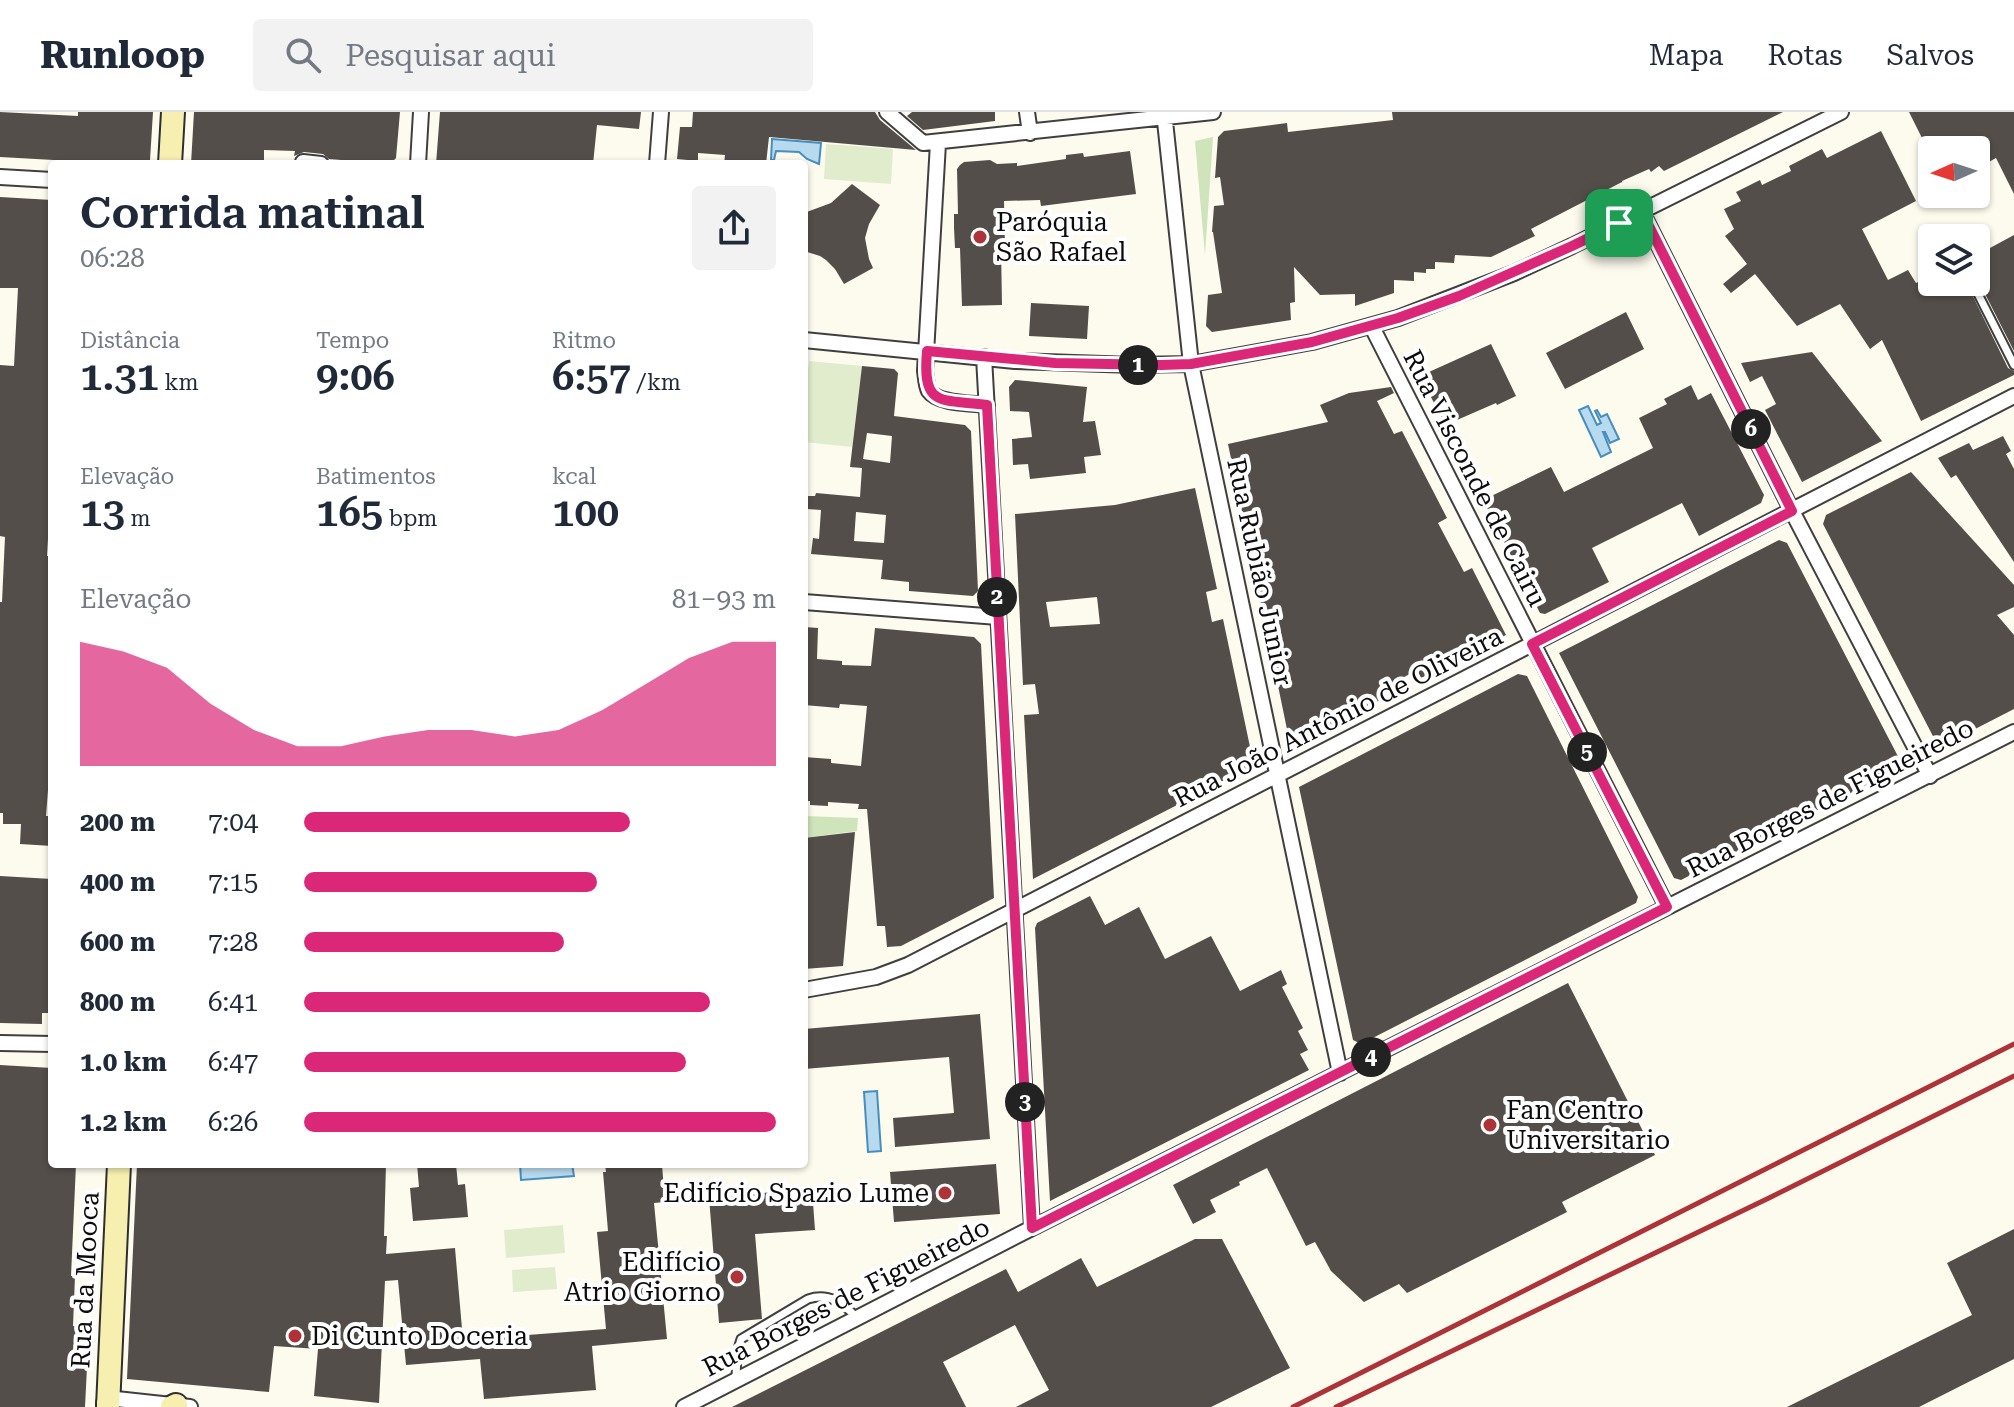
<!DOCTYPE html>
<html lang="pt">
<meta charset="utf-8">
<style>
:root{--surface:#fff;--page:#f2f2f3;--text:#1f2937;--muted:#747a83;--line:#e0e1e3;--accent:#db2777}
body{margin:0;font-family:"Roboto Serif",serif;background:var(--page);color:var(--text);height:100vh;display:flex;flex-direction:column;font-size:30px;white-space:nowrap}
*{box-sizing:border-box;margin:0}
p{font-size:26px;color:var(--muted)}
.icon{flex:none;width:44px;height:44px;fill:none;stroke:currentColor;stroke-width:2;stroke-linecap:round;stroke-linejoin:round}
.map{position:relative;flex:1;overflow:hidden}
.side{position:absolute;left:48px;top:48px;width:760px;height:1008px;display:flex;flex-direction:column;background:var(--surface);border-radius:8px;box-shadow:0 2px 6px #0004}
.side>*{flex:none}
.needle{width:52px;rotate:267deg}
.controls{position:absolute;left:1918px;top:24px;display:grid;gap:16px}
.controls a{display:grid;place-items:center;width:72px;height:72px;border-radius:8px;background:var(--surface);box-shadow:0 2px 6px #0004;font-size:40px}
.pin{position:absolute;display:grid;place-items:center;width:68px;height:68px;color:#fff;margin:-34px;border-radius:16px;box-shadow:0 4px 12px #0006}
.km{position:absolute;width:40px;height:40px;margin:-20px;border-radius:50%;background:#222;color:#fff;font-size:22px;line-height:40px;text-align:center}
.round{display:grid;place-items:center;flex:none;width:84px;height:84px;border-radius:8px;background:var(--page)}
.headline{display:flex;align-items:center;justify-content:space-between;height:136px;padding:0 32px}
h1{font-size:44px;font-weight:600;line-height:60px}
.stats{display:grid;grid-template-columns:repeat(3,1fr);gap:12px;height:136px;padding:8px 32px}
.stats div{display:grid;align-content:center}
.stats b{font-size:40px;font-weight:600}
.stats small{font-size:22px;font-weight:400}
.stats p{font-size:22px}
.chart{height:224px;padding:16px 32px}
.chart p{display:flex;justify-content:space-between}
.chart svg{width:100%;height:144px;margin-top:8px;fill:var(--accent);opacity:.7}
ul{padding:0 32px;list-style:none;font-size:26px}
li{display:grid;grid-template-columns:128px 96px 1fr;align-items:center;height:60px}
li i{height:20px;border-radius:10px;background:var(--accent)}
header{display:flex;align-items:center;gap:48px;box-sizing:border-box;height:112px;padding:0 40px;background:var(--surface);border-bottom:2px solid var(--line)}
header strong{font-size:38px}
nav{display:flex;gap:44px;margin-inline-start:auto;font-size:28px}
.search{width:560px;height:72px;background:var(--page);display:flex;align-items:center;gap:20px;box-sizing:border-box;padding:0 28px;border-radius:8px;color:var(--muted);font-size:30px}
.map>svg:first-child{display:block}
.green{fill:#d0e4bb}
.pitch{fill:#e1eccc}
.water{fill:#b7daef;stroke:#468ebf;stroke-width:2}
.building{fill:#544e4a;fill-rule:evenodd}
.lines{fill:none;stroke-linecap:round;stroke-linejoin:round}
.service-casing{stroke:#3f3f3f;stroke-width:11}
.minor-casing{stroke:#3f3f3f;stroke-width:18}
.secondary-casing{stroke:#2e2e2e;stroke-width:26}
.service{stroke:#fff;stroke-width:7}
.minor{stroke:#fff;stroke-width:14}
.secondary{stroke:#f6efaf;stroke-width:22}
.rail{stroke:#ae3338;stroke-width:5}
.route-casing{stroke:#fff;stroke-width:16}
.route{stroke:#db2777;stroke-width:10}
.poi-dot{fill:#ae3338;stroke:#fff;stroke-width:3}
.labels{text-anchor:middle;stroke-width:8;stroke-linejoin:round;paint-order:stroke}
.poi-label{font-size:26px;fill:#0c0c0c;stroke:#fff;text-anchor:start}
.street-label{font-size:26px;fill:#0c0c0c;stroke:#fff}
</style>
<header>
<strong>Runloop</strong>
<div class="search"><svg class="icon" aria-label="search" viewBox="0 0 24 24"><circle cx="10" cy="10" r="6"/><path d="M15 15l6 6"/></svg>Pesquisar aqui</div>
<nav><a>Mapa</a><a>Rotas</a><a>Salvos</a></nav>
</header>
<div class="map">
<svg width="2014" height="1295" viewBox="0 0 2014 1295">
<rect width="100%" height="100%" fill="#fdfaee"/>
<path class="green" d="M1213 25 1205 143 1195 29Z
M804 704 858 706 857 719 804 726Z"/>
<path class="pitch" d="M826 32 893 37 891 72 824 67Z
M809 249 862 254 852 335 804 330V296Z
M563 1113 565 1141 506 1146 504 1118Z
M555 1155 557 1177 513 1180 512 1158Z"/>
<path class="water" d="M772 27 821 31 819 52 807 47 799 40 776 39 774 48H771Z
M1588 294 1597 313 1601 311 1595 299 1597 298 1601 305 1607 302 1619 327 1610 331 1605 320H1603L1611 340 1601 345 1579 298Z
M877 979 881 1039 868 1040 864 980Z
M520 1052H572L574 1064 521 1068Z"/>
<path class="building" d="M0 0 78 4V0H153L150 48 146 52H125L0 45Z
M194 0H400L396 46 390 52 329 47 323 42 304 40 294 44 295 39 264 38V52H191Z
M440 0H641L639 17 597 13 593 52H436Z
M693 0H875L880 8 916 38 769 25 766 52H724L725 43 698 41V49L677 47 680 15H692Z
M912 0H995V9L923 18 907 4Z
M1392 0H1783L1664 59 1659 54 1651 60 1649 57 1622 69V70L1531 117 1535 124 1491 145 1455 143 1454 151 1435 150V157H1426V161L1414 160V169L1394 168V181L1355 194V182L1320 183 1294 155 1295 190 1290 191 1291 208 1212 220 1206 214 1208 183 1222 181 1213 120H1212L1214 94 1224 93 1220 65 1215 66 1218 25 1224 19 1287 11 1288 20 1393 8Z
M1909 0H2014V82L1996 46 1976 57V38H1928Z
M1881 19 1916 89 1862 117 1888 168 1908 158 1916 171 1931 164 1932 170H1966L2008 256 2014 259V263L1921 309 1882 228 1870 237 1840 192 1797 214 1755 162 1731 181 1723 172 1747 152 1725 124 1734 117 1724 97 1741 89 1736 80 1760 68 1762 73 1791 59 1789 54 1822 37 1827 46Z
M1130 39 1136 82 1041 94 1040 88 1004 89 1005 135H1001L1002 193 962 194 960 136H955L954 116V102H958L957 57 960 53 964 50 990 48 997 52 1017 51V54L1066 47V43L1083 41 1084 45Z
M852 72 880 93 869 112 865 126 869 147 873 156 844 172 835 157 826 148 820 144 804 139V101L831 91Z
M0 85 52 88V356L47 444H52V678H48L46 704H52V734L20 732 21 712H3V701H0V490H2L5 425 0 424V253L14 254 18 176H0Z
M2014 123V239L1979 170H1990L1977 143Z
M1031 191 1089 194 1087 227 1029 224Z
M1626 200 1644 237 1565 277 1546 241Z
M1491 232 1516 284 1497 293 1496 291 1457 308 1455 305 1444 310 1420 264Z
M1812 240 1882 329 1802 370 1765 298 1776 292 1762 264 1750 270 1741 251Z
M862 254 894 257 898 261 894 304 965 313 971 319 978 479 973 484 909 479V470L881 467 883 448 811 442 813 426 819 427 821 398 807 397 808 384H815L816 381 860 385 862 356 850 355ZM867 321 892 324 890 351 863 347ZM856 400 886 403 884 431 854 429Z
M1015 268 1087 275 1083 310 1095 309 1101 343 1084 345 1086 361 1030 367 1028 352 1013 353 1012 327 1032 325 1029 300 1010 299 1009 275Z
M1691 273 1698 288 1711 281 1764 383 1761 391 1699 424 1682 391 1592 436 1609 470 1545 502 1540 501 1483 388 1551 355 1564 380 1653 336 1639 306 1667 292 1664 287Z
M1391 275 1394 281 1377 289 1394 322 1402 319 1447 406 1438 411 1464 460 1472 456 1506 523 1421 566 1417 558 1395 570 1398 579 1297 631 1289 627 1228 332 1328 310 1320 293 1349 281Z
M2003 324 2011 339 2006 342 2014 357V450L1956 363 1951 366 1938 346 1969 331 1973 338Z
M1911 360 2014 473V495L1997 503 2014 523V597L1944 633 1936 630 1823 412 1826 403Z
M1195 376 1217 477 1206 480 1212 510 1223 507 1253 649 1251 654 1220 671 1033 767 1024 603 1039 602 1035 572 1023 573 1015 402 1115 393ZM1097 485 1100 512 1050 515 1046 490Z
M1779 428 1787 431 1903 654 1681 768 1674 766 1559 541Z
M805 515 818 516 817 547 842 549V553L871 554 875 516 974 525 981 532 994 786 901 834 887 835 885 814H877L867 697H858L859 692 828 690V694L810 693V689H804V645L831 647V651L861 654 867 594 840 592 839 596 804 593Z
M1518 562 1527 564 1638 785 1636 791 1361 932 1353 928 1299 675Z
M855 720 843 854 804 857V726Z
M0 764 52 767V901H42V912L0 911Z
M1090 784 1105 813 1139 795 1165 847 1211 824 1240 879 1281 858 1287 872 1282 875 1303 916 1298 919 1308 938 1300 942 1309 958 1050 1089 1035 816 1037 811Z
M1568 871 1655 1043 1562 1090 1567 1100 1407 1181 1399 1172 1364 1190 1331 1159 1315 1130 1306 1134 1267 1056 1239 1070 1240 1073 1210 1088 1216 1100 1193 1112 1173 1073Z
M980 902 990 1027 895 1035 893 1006 954 1001 949 945 804 957V917Z
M0 953 52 956V1052H76L71 1164H75L73 1214 89 1215 85 1295H0Z
M137 1052H386L384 1124H387L386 1142 455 1136 463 1228 606 1217 597 1120 608 1119 603 1060H606L605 1052 662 1053 665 1090 654 1091 667 1227 592 1234 596 1278 484 1287 480 1247 406 1253 398 1168 385 1169 379 1291 314 1284 318 1237 274 1234 269 1280 127 1267Z
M417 1052H456L458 1073 465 1072 468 1105 413 1109 410 1076 419 1075Z
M996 1052 1000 1102 894 1110 890 1060Z
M812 1077 815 1118 755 1122 762 1207 719 1211 709 1085Z
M2014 1117V1247L1919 1295H1787L1972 1203 1947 1151Z
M1195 1127H1222L1290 1256 1211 1295H1016L1049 1278 1015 1213 943 1250 966 1295H732L1006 1157 1018 1180 1081 1146 1097 1175Z"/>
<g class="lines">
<defs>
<path id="service" d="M1972 170 2014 253
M736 1266 737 1240 741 1227 808 1187C829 1180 843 1191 857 1206"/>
<path id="minor" d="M887 0 923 31 1213 0
M1027 0 1030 21
M1164 0 1191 252 1340 961
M938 31 925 259C926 265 926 273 929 279 938 292 972 291 987 293
M303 50 321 52
M418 52 421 0
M657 52 661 0
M0 65 52 68
M1642 100 1792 399 1930 664
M1372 215 1667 795
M804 228 1015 249 1133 253 1191 252 1312 230 1398 206 1514 161 1572 134 1841 0
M984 245 1032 1116
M804 490 998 505
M804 878 876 865 908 853 2014 284
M0 931 52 932
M104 1291 107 1286 190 1295
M684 1295 1032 1116 2014 620"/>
<path id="secondary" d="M170 52 173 0
M108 1295 119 1052
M172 1295 176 1293"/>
</defs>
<use href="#service" class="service-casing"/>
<use href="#minor" class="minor-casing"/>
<use href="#secondary" class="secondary-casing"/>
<use href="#service" class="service"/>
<use href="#minor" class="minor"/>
<use href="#secondary" class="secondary"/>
<path class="rail" d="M1293 1295 2014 932
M1336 1295 1771 1085 2014 964"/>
</g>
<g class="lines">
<defs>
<path id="route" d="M1642 100 1792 399 1532 532 1667 795 1032 1116 987 293C940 287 922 296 927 239L1055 251 1161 253 1191 252 1312 230 1398 206 1459 184 1572 134Z"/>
</defs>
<use href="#route" class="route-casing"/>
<use href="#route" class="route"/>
</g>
<g class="poi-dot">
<circle cx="980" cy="125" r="8"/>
<circle cx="1490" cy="1013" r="8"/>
<circle cx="945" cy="1081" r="8"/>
<circle cx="737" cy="1165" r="8"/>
<circle cx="295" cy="1224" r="8"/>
</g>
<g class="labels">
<g class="poi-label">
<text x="996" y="119">Paróquia<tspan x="996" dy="30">São Rafael</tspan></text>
<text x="1506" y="1007">Fan Centro<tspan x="1506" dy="30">Universitario</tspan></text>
<text x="929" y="1090" text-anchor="end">Edifício Spazio Lume</text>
<text x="721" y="1159" text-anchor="end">Edifício<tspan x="721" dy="30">Atrio Giorno</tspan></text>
<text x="311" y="1233">Di Cunto Doceria</text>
</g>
<g class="street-label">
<text transform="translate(1475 366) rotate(63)" y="9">Rua Visconde de Cairu</text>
<text transform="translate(1260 460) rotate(78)" y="9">Rua Rubião Junior</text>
<text transform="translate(1338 605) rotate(-27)" y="9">Rua João Antônio de Oliveira</text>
<text transform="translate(1830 686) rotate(-27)" y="9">Rua Borges de Figueiredo</text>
<text transform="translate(85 1168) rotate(-87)" y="9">Rua da Mooca</text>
<text transform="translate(846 1185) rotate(-27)" y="9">Rua Borges de Figueiredo</text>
</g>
</g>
</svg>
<div class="controls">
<a><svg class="needle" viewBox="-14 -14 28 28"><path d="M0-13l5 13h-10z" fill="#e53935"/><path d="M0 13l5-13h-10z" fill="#747a83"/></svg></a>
<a><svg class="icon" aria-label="layers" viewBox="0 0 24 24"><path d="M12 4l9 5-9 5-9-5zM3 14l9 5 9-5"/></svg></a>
</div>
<div class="pin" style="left:1619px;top:111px;background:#1e9e55"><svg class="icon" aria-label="arrive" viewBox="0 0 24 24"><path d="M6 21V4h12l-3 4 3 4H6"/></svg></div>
<b class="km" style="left:1138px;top:253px">1</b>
<b class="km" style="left:997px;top:485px">2</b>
<b class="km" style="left:1025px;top:990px">3</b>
<b class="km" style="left:1371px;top:945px">4</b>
<b class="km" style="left:1587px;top:640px">5</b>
<b class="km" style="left:1751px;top:317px">6</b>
<section class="side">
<div class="headline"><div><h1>Corrida matinal</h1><p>06:28</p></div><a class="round"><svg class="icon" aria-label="share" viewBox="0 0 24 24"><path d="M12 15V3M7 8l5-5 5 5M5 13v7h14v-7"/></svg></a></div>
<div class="stats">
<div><p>Distância</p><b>1.31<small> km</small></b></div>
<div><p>Tempo</p><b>9:06</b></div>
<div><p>Ritmo</p><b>6:57<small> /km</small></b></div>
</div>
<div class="stats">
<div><p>Elevação</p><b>13<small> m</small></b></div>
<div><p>Batimentos</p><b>165<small> bpm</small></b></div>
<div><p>kcal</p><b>100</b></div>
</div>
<div class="chart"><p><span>Elevação</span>81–93 m</p>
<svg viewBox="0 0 160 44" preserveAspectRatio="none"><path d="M0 44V6L10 9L20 14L30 25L40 33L50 38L60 38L70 35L80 33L90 33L100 35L110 33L120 27L130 19L140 11L150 6L160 6V44z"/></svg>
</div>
<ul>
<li><b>200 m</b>7:04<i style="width:69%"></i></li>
<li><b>400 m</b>7:15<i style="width:62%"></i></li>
<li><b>600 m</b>7:28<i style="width:55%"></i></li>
<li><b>800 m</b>6:41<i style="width:86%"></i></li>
<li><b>1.0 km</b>6:47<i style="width:81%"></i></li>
<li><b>1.2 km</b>6:26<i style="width:100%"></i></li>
</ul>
</section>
</div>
